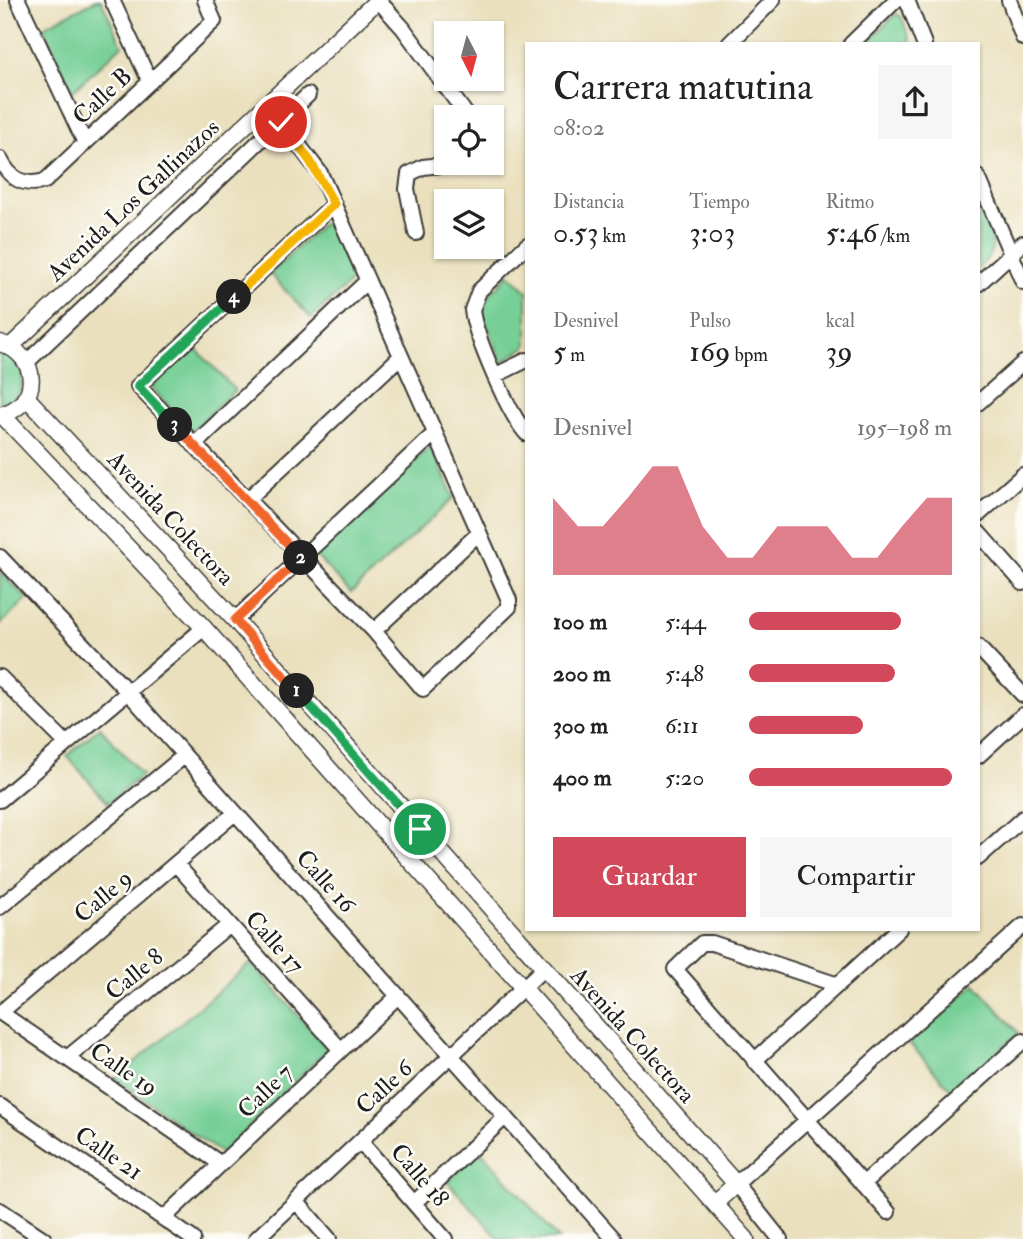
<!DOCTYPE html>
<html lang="es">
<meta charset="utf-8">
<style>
:root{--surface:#fff;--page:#f6f6f6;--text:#222;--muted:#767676;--accent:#d1495b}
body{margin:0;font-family:"IM FELL Double Pica",serif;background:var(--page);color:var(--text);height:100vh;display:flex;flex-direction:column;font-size:26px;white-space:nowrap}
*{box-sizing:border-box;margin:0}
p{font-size:23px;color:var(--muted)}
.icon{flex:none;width:38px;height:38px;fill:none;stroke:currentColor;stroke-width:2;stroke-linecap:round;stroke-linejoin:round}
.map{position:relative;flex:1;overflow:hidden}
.panel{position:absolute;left:525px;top:42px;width:455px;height:889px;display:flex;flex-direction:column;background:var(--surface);border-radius:0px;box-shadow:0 2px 5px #0004}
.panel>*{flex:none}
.needle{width:46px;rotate:174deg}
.controls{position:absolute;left:434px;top:21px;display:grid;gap:14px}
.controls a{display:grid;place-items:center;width:70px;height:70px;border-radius:0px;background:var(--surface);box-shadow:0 2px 5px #0004;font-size:35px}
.pin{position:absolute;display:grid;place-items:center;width:60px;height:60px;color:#fff;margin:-30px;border:4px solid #fff;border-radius:50%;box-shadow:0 2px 7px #0007}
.km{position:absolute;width:35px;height:35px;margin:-18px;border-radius:50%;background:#222;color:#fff;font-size:19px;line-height:35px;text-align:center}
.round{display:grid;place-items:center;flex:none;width:74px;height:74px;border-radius:0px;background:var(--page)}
.summary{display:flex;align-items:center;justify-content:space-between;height:119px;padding:0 28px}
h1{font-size:38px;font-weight:600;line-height:52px}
.figures{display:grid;grid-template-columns:repeat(3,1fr);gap:10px;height:119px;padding:7px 28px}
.figures div{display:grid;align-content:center}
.figures b{font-size:30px;font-weight:600}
.figures small{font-size:19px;font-weight:400}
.figures p{font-size:19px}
.chart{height:196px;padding:14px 28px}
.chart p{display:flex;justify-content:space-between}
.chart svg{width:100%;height:126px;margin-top:7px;fill:var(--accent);opacity:.7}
.action{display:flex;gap:14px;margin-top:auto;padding:14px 28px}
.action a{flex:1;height:80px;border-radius:0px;background:var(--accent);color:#fff;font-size:28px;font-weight:600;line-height:80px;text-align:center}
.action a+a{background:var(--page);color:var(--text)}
ul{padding:0 28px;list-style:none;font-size:23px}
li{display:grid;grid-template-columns:112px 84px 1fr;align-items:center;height:52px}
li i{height:18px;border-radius:9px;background:var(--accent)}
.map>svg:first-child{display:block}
.green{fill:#76cf96;stroke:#497659;stroke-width:2}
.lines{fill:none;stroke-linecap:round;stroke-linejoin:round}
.minor-casing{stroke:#3b3934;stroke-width:18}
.tertiary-casing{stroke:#3b3934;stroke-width:19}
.minor{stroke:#fff;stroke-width:14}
.tertiary{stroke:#fff;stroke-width:16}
.split-1-casing{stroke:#fff;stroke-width:14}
.split-2-casing{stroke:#fff;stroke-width:14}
.split-3-casing{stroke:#fff;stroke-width:14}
.split-4-casing{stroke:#fff;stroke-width:14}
.split-5-casing{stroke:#fff;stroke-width:14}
.split-6-casing{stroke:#fff;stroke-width:14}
.split-1{stroke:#22a559;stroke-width:9}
.split-2{stroke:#f0652b;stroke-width:9}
.split-3{stroke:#f0652b;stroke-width:9}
.split-4{stroke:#22a559;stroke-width:9}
.split-5{stroke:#f5b400;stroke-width:9}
.split-6{stroke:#f5b400;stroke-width:9}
.labels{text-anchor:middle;stroke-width:5;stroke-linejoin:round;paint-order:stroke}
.street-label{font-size:24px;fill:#1c1c1c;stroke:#fdfcf7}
</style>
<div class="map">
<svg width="1023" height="1239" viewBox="0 0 1023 1239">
<rect width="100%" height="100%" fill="#fdfcf7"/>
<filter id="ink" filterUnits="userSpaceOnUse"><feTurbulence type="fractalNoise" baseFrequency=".0143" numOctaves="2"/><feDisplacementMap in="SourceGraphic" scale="14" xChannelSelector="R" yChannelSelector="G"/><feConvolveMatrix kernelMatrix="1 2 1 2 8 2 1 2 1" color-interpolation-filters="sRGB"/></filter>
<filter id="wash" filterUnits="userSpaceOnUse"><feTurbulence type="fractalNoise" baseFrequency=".00686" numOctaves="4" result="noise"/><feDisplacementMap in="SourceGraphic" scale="28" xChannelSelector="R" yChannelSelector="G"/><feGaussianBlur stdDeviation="1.57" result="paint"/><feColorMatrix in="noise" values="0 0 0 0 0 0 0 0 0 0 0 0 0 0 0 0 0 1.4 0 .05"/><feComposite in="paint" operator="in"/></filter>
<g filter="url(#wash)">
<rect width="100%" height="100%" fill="#eae0be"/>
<path class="green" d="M96 0H101L122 45 72 92 43 27Z
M896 14 901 16 912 44H866Z
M978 204C990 232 1004 245 978 269Z
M330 217 356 277 311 318 270 274Z
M509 274 527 291V346L502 362 481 309 485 300Z
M194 347 235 390 192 431 151 387Z
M0 348 20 362C26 386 21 396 0 409Z
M431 446 454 498 351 593 314 554Z
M0 572 27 599 0 625Z
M100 727 142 775 108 803 67 756Z
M251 963 328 1049 222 1154 115 1079Z
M975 984 1019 1033 953 1092 909 1043Z
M481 1151 559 1239H499L447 1181Z"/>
</g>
<g filter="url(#ink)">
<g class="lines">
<defs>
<path id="minor" d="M18 0 85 143
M112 0 150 82
M378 0 403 28 468 117
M907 0 924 44
M1009 0 1023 38
M729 44 773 0
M851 44 896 0
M281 122 320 173 509 600V607L423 689 374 631 138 386 334 204
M0 159C10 179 23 187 45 181L214 21 205 0
M978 177 1023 282
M416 233 407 189 409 174 423 167 459 163
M527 245 479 291 472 310C475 336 509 415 527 434
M978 284 1023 243
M27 362 308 95
M496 375 527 360
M978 403 1023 363
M194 445 367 281
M247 500 400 357
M978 515 1023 475
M978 532 1023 583
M0 557 128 692 614 1239
M235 620 435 433
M374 631 479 533
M978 647 1023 695
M0 677 67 744
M978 756 1023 715
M0 800 204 628
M978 858 1023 818
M176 864 341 1050
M0 907 184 756
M838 985 712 943H702L675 969 888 1212
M0 1013 235 813
M1 1013 221 1164
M67 1058 229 925
M754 1061 899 929
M0 1106 193 1239
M360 1141 445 1239
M863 1184 1023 1041
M296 1201 329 1239
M414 1203 505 1117
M0 1210 44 1239
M164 1218 398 996
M256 1239 543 969
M780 1239 736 1184 1023 926"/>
<path id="tertiary" d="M0 343C40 355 42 405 0 415
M11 346 378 0
M26 397 235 620 736 1184 715 1203
M2 415 204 628 746 1239"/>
</defs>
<use href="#minor" class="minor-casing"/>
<use href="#tertiary" class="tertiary-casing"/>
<use href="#minor" class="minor"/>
<use href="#tertiary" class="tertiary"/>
</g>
</g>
<g class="lines" filter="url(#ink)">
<defs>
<path id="split-1" d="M297 691 420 829"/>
<path id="split-2" d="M297 691 235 620 301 558"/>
<path id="split-3" d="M175 425 301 558"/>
<path id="split-4" d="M175 425 138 386 234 297"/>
<path id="split-5" d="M234 297 334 204 310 161"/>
<path id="split-6" d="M281 122 310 161"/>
</defs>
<use href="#split-1" class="split-1-casing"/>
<use href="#split-2" class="split-2-casing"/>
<use href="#split-3" class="split-3-casing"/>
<use href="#split-4" class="split-4-casing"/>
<use href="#split-5" class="split-5-casing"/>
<use href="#split-6" class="split-6-casing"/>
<use href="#split-1" class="split-1"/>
<use href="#split-2" class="split-2"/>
<use href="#split-3" class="split-3"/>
<use href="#split-4" class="split-4"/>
<use href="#split-5" class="split-5"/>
<use href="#split-6" class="split-6"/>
</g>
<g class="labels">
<g class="street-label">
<text transform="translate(102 96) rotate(-43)" y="8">Calle B</text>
<text transform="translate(133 200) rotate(-43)" y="8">Avenida Los Gallinazos</text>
<text transform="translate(171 518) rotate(47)" y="8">Avenida Colectora</text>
<text transform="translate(326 881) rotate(48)" y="8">Calle 16</text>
<text transform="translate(103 896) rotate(-40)" y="8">Calle 9</text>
<text transform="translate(275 942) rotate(48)" y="8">Calle 17</text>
<text transform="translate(134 974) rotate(-39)" y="8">Calle 8</text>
<text transform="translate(633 1035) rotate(48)" y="8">Avenida Colectora</text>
<text transform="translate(124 1069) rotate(34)" y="8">Calle 19</text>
<text transform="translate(384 1087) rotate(-43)" y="8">Calle 6</text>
<text transform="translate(265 1091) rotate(-44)" y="8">Calle 7</text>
<text transform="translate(109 1153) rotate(34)" y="8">Calle 21</text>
<text transform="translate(420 1175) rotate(49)" y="8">Calle 18</text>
</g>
</g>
</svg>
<div class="controls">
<a><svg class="needle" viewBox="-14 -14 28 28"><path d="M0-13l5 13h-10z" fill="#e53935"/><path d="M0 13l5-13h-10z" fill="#767676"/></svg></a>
<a><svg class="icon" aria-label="locate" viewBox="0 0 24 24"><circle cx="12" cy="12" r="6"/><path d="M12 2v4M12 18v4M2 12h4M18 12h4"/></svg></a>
<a><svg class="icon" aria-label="layers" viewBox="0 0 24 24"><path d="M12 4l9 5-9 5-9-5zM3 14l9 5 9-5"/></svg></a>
</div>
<div class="pin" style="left:420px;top:829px;background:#1e9e55"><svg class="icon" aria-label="arrive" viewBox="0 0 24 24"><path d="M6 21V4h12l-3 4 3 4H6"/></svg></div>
<div class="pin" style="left:281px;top:122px;background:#d93025"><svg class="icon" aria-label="check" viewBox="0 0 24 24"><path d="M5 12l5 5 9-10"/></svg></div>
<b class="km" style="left:297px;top:691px">1</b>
<b class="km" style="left:301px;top:558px">2</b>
<b class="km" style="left:175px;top:425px">3</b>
<b class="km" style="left:234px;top:297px">4</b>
<section class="panel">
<div class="summary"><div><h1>Carrera matutina</h1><p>08:02</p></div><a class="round"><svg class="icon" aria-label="share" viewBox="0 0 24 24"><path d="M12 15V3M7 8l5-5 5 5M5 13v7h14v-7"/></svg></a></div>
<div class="figures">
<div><p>Distancia</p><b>0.53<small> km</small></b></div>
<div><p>Tiempo</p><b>3:03</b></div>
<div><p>Ritmo</p><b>5:46<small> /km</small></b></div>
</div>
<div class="figures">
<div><p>Desnivel</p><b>5<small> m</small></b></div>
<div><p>Pulso</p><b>169<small> bpm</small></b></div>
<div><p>kcal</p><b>39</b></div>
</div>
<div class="chart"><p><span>Desnivel</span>195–198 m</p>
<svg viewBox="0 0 160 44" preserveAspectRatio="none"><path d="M0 44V17L10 27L20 27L30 17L40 6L50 6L60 27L70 38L80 38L90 27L100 27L110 27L120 38L130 38L140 27L150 17L160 17V44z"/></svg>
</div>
<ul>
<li><b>100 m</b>5:44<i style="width:75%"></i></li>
<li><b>200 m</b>5:48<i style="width:72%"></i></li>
<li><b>300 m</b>6:11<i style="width:56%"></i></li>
<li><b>400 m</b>5:20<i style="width:100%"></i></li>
</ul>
<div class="action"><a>Guardar</a><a>Compartir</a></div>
</section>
</div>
